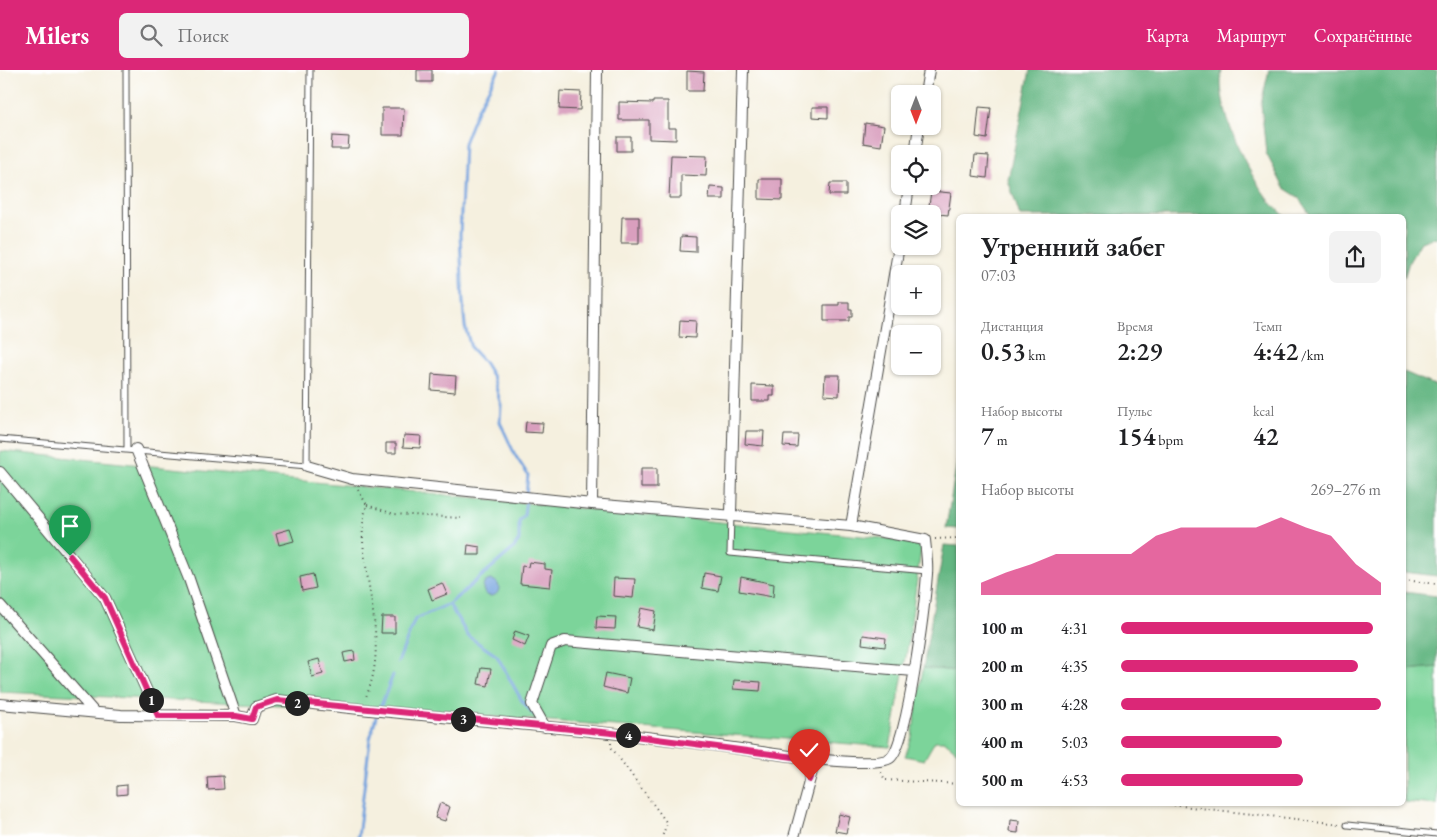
<!DOCTYPE html>
<html lang="ru">
<meta charset="utf-8">
<style>
:root{--surface:#fff;--page:#f2f2f2;--text:#202124;--muted:#757577;--accent:#db2777}
body{margin:0;font-family:"EB Garamond",serif;background:var(--page);color:var(--text);height:100vh;display:flex;flex-direction:column;font-size:19px;white-space:nowrap}
*{box-sizing:border-box;margin:0}
p{font-size:16px;color:var(--muted)}
.icon{flex:none;width:28px;height:28px;fill:none;stroke:currentColor;stroke-width:2;stroke-linecap:round;stroke-linejoin:round}
.map{position:relative;flex:1;overflow:hidden}
.side{position:absolute;left:956px;top:144px;width:450px;height:592px;display:flex;flex-direction:column;background:var(--surface);border-radius:8px;box-shadow:0 1px 4px #0004}
.side>*{flex:none}
.needle{width:32px;rotate:180deg}
.fabs{position:absolute;left:891px;top:15px;display:grid;gap:10px}
.fabs a{display:grid;place-items:center;width:50px;height:50px;border-radius:8px;background:var(--surface);box-shadow:0 1px 4px #0004;font-size:25px}
.pin{position:absolute;display:grid;place-items:center;width:42px;height:42px;color:#fff;margin:-51px -21px;border-radius:50% 50% 50% 0;rotate:-45deg;box-shadow:0 0 5px #0007}
.pin .icon{rotate:45deg}
.km{position:absolute;width:25px;height:25px;margin:-12px;border-radius:50%;background:#222;color:#fff;font-size:14px;line-height:25px;text-align:center}
.round{display:grid;place-items:center;flex:none;width:52px;height:52px;border-radius:8px;background:var(--page)}
.head{display:flex;align-items:center;justify-content:space-between;height:85px;padding:0 25px}
h1{font-size:28px;font-weight:600;line-height:38px}
.metrics{display:grid;grid-template-columns:repeat(3,1fr);gap:8px;height:85px;padding:5px 25px}
.metrics div{display:grid;align-content:center}
.metrics b{font-size:25px;font-weight:600}
.metrics small{font-size:14px;font-weight:400}
.metrics p{font-size:14px}
.chart{height:140px;padding:10px 25px}
.chart p{display:flex;justify-content:space-between}
.chart svg{width:100%;height:90px;margin-top:5px;fill:var(--accent);opacity:.7}
ul{padding:0 25px;list-style:none;font-size:16px}
li{display:grid;grid-template-columns:80px 60px 1fr;align-items:center;height:38px}
li i{height:12px;border-radius:6px;background:var(--accent)}
header{display:flex;align-items:center;gap:30px;box-sizing:border-box;height:70px;padding:0 25px;background:var(--accent);color:#fff}
header strong{font-size:24px}
nav{display:flex;gap:28px;margin-inline-start:auto;font-size:18px}
.search{width:350px;height:45px;background:var(--page);display:flex;align-items:center;gap:12px;box-sizing:border-box;padding:0 18px;border-radius:8px;color:var(--muted);font-size:19px}
.map>svg:first-child{display:block}
.green{fill:#7bd49a;stroke:#538062}
.forest{fill:#64b682;stroke:#487056}
.water{fill:#75a3de;stroke:#506784}
.lines{fill:none;stroke-linecap:round;stroke-linejoin:round}
.stream{stroke:#75a3de;stroke-width:3}
.building{fill:#d99fbe}
.lane-casing{stroke:#494946;stroke-width:7}
.street-casing{stroke:#494946;stroke-width:12}
.path{stroke:#494946;stroke-width:2;stroke-dasharray:1 4;stroke-linecap:butt}
.lane{stroke:#fff;stroke-width:5}
.street{stroke:#fff;stroke-width:10}
.route-casing{stroke:#fff;stroke-width:10}
.route{stroke:#db2777;stroke-width:6}
</style>
<header>
<strong>Milers</strong>
<div class="search"><svg class="icon" aria-label="search" viewBox="0 0 24 24"><circle cx="10" cy="10" r="6"/><path d="M15 15l6 6"/></svg>Поиск</div>
<nav><a>Карта</a><a>Маршрут</a><a>Сохранённые</a></nav>
</header>
<div class="map">
<svg width="1437" height="767" viewBox="0 0 1437 767">
<rect width="100%" height="100%" fill="#fff"/>
<filter id="ink" filterUnits="userSpaceOnUse"><feTurbulence type="fractalNoise" baseFrequency=".02" numOctaves="2"/><feDisplacementMap in="SourceGraphic" scale="10" xChannelSelector="R" yChannelSelector="G"/><feConvolveMatrix kernelMatrix="1 2 1 2 8 2 1 2 1" color-interpolation-filters="sRGB"/></filter>
<filter id="wash" filterUnits="userSpaceOnUse"><feTurbulence type="fractalNoise" baseFrequency=".0096" numOctaves="4" result="noise"/><feDisplacementMap in="SourceGraphic" scale="20" xChannelSelector="R" yChannelSelector="G"/><feGaussianBlur stdDeviation="1.12" result="paint"/><feColorMatrix in="noise" values="0 0 0 0 0 0 0 0 0 0 0 0 0 0 0 0 0 1.4 0 .05"/><feComposite in="paint" operator="in"/></filter>
<g filter="url(#wash)">
<rect width="100%" height="100%" fill="#f5f0df"/>
<path class="green" d="M0 381 922 472 908 575 890 677 433 642 0 622Z
M1437 597V735L1404 732V605L1406 600Z
M923 598 959 601V683L944 671H935L924 690 905 686 912 667Z"/>
<path class="forest" d="M1030 0H1222C1215 35 1246 102 1269 130 1273 136 1280 141 1285 146H1020L1008 110Z
M1269 0H1437V167L1421 172 1409 192 1404 208V146H1311L1298 127 1284 118 1266 83 1261 34Z
M1404 302 1437 316V506L1404 502Z
M959 379V459L946 458Z
M944 475 959 476V601L923 598Z
M1404 522 1437 526V597L1407 600 1404 605Z"/>
<path class="water" d="M483 518a8 8 0 1 1 16 0a8 8 0 1 1-16 0Z"/>
<g class="lines">
<path class="stream" d="M499 0 477 40 464 73 460 165 463 233 465 256 471 278 484 292 493 307 501 335 500 352 515 385 528 405 526 424
M449 534 468 566 497 586 522 631 533 644
M398 592 415 549 449 534 513 479 519 470V451L524 445 526 429
M380 638 393 605
M358 767 370 669 376 647"/>
</g>
<g id="blocks">
<path class="building" d="M417 0H432V12H417Z
M687 1 704 2 703 21H687Z
M560 21 581 22 580 40 559 39Z
M653 31H668V58H676V70L649 69V50H619V32L653 33Z
M812 37H828V48L812 47Z
M979 37 991 38 987 69 976 67Z
M382 38H404L403 65H382Z
M865 53 884 56 881 76 863 73Z
M332 66 349 67 348 79H331Z
M617 67H631V81H617Z
M671 85 707 86 706 106 681 105V128H669Z
M975 85 989 86 987 108 973 106Z
M759 109H782V130L759 129Z
M830 113H846V125H829Z
M710 117 724 118V129H709Z
M931 121 951 123 948 145 928 143Z
M622 147H639V173H621Z
M681 166 696 167V182L680 181Z
M839 232H849V239H852V247H849V251H824V235H839Z
M680 250 696 251 695 268 679 267Z
M432 304 456 306 455 322 431 320Z
M825 305H840L839 326 824 325Z
M752 315 774 316V326H770V331H752Z
M526 352 543 353 542 363 525 362Z
M746 361H764L763 376 745 374Z
M404 365 421 366 420 378 403 377Z
M784 365H798L797 377 783 376Z
M386 373H396V383H386Z
M641 398H657V418H641Z
M290 459 294 471 279 475 276 463Z
M468 475 480 477V485H467Z
M529 492 545 494V499L552 500 550 517 520 514 522 496 528 497Z
M704 503 721 506 718 521 702 518Z
M313 504 316 518 302 521 300 507Z
M741 507 774 514 773 527 739 521Z
M614 508 635 509 633 528 613 526Z
M442 513 447 524 432 530 428 519Z
M641 538 656 541 653 560 637 557Z
M597 546 616 547 615 559 596 558Z
M382 547H395V563H381Z
M515 561 529 566 525 576 512 570Z
M863 565 886 568 885 577 862 574Z
M354 581 355 590 345 592 343 583Z
M319 589 323 604 312 607 308 592Z
M481 598 491 599 488 616 478 614Z
M606 603 630 608 627 623 603 617Z
M734 610 761 612 760 621 733 619Z
M223 706 224 719 208 720 207 707Z
M127 715V724L117 725V716Z
M440 733 450 737 445 751 435 748Z
M839 744 850 747 846 763 835 761Z
M1010 750 1019 751 1018 763 1009 762Z"/>
</g>
</g>
<g filter="url(#ink)">
<use href="#blocks" fill-opacity="0" stroke="#494946" stroke-width="1"/>
<g class="lines">
<defs>
<path id="lane" d="M126 0 127 379
M0 369 307 396 310 0
M731 445 730 483 927 501
M1347 755 1437 764"/>
<path id="street" d="M925 24 929 0
M915 84 919 56
M905 144 909 116
M136 379 189 509 236 646
M0 402 105 528 158 646
M592 434 597 0
M731 444 743 0
M851 456 900 170
M0 535 94 642
M0 634 121 645 236 646 252 649 256 637 277 630C438 649 600 658 761 682 783 685 875 699 890 688 908 676 925 531 927 504 928 493 926 481 925 470L851 456 592 434 352 409 307 396
M545 657 532 634 551 576 565 571 914 601
M794 767 815 690"/>
</defs>
<use href="#lane" class="lane-casing"/>
<use href="#street" class="street-casing"/>
<path class="path" d="M358 420 367 435C360 456 363 475 366 496 372 541 385 586 365 629
M367 435 394 444 461 448
M935 469 959 468
M1404 510 1437 514
M611 673V677L667 753 662 767
M881 702 885 710 959 714
M1164 734 1340 754"/>
<use href="#lane" class="lane"/>
<use href="#street" class="street"/>
</g>
</g>
<g class="lines" filter="url(#ink)">
<defs>
<path id="route" d="M70 486 105 528 158 646H236L252 649 256 637 277 630 612 663 816 690 809 710"/>
</defs>
<use href="#route" class="route-casing"/>
<use href="#route" class="route"/>
</g>
</svg>
<div class="fabs">
<a><svg class="needle" viewBox="-14 -14 28 28"><path d="M0-13l5 13h-10z" fill="#e53935"/><path d="M0 13l5-13h-10z" fill="#757577"/></svg></a>
<a><svg class="icon" aria-label="locate" viewBox="0 0 24 24"><circle cx="12" cy="12" r="6"/><path d="M12 2v4M12 18v4M2 12h4M18 12h4"/></svg></a>
<a><svg class="icon" aria-label="layers" viewBox="0 0 24 24"><path d="M12 4l9 5-9 5-9-5zM3 14l9 5 9-5"/></svg></a>
<a>+</a>
<a>−</a>
</div>
<div class="pin" style="left:70px;top:486px;background:#1e9e55"><svg class="icon" aria-label="arrive" viewBox="0 0 24 24"><path d="M6 21V4h12l-3 4 3 4H6"/></svg></div>
<div class="pin" style="left:809px;top:710px;background:#d93025"><svg class="icon" aria-label="check" viewBox="0 0 24 24"><path d="M5 12l5 5 9-10"/></svg></div>
<b class="km" style="left:151px;top:630px">1</b>
<b class="km" style="left:297px;top:633px">2</b>
<b class="km" style="left:463px;top:649px">3</b>
<b class="km" style="left:628px;top:665px">4</b>
<section class="side">
<div class="head"><div><h1>Утренний забег</h1><p>07:03</p></div><a class="round"><svg class="icon" aria-label="share" viewBox="0 0 24 24"><path d="M12 15V3M7 8l5-5 5 5M5 13v7h14v-7"/></svg></a></div>
<div class="metrics">
<div><p>Дистанция</p><b>0.53<small> km</small></b></div>
<div><p>Время</p><b>2:29</b></div>
<div><p>Темп</p><b>4:42<small> /km</small></b></div>
</div>
<div class="metrics">
<div><p>Набор высоты</p><b>7<small> m</small></b></div>
<div><p>Пульс</p><b>154<small> bpm</small></b></div>
<div><p>kcal</p><b>42</b></div>
</div>
<div class="chart"><p><span>Набор высоты</span>269–276 m</p>
<svg viewBox="0 0 160 44" preserveAspectRatio="none"><path d="M0 44V38L10 33L20 29L30 24L40 24L50 24L60 24L70 15L80 11L90 11L100 11L110 11L120 6L130 11L140 15L150 29L160 38V44z"/></svg>
</div>
<ul>
<li><b>100 m</b>4:31<i style="width:97%"></i></li>
<li><b>200 m</b>4:35<i style="width:91%"></i></li>
<li><b>300 m</b>4:28<i style="width:100%"></i></li>
<li><b>400 m</b>5:03<i style="width:62%"></i></li>
<li><b>500 m</b>4:53<i style="width:70%"></i></li>
</ul>
</section>
</div>
